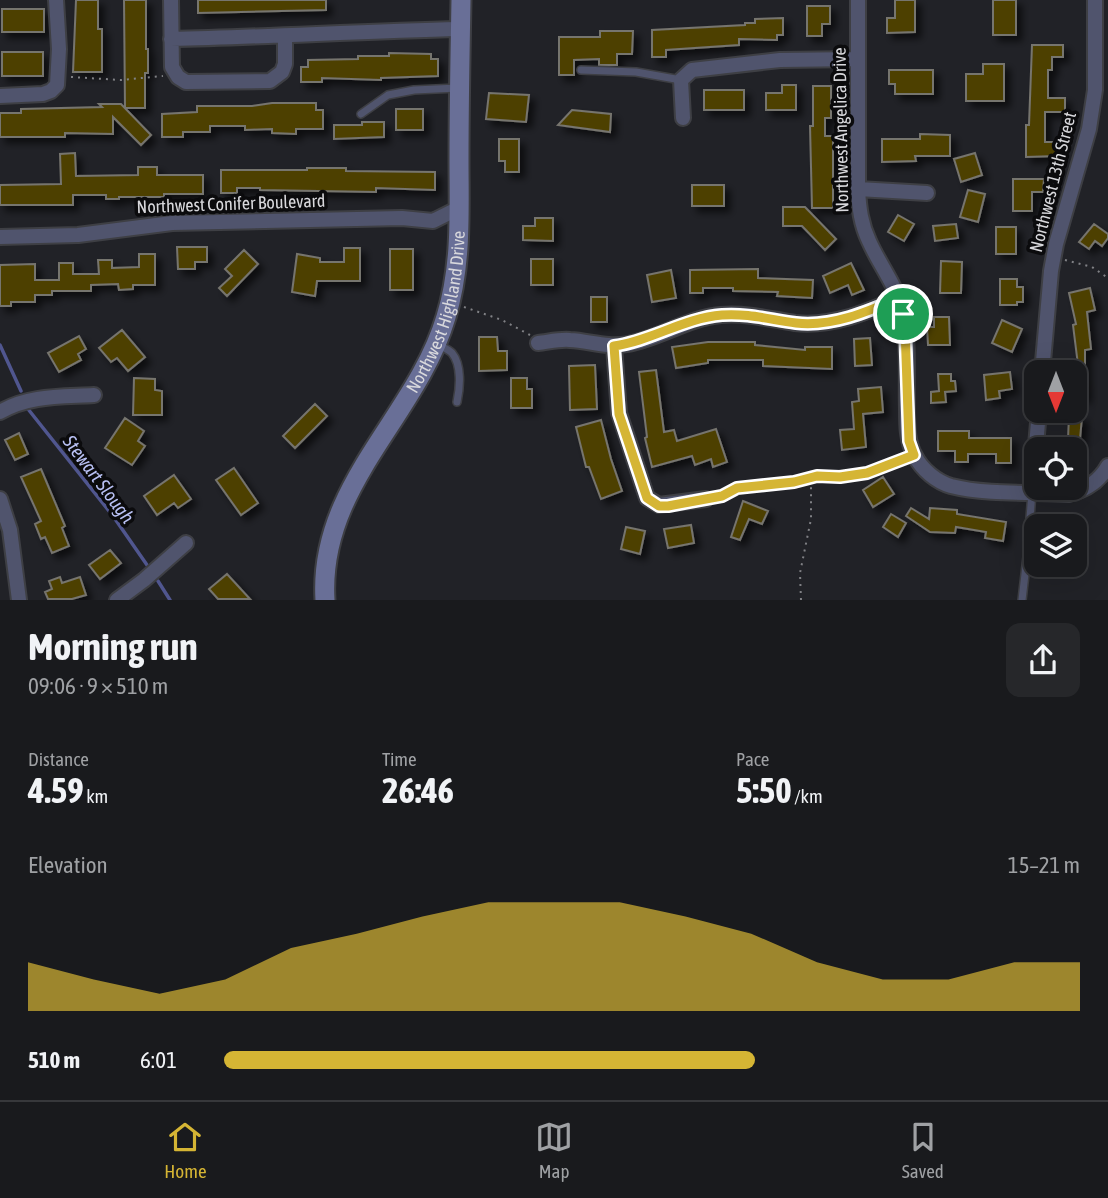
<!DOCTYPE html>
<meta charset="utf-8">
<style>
:root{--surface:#191a1d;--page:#26272a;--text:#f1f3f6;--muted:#9fa1a4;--line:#37383b;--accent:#d5b534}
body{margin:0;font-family:"Asap Condensed",sans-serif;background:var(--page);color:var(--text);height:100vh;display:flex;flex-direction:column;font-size:26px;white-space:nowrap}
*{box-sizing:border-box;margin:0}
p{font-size:23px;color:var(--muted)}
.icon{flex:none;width:38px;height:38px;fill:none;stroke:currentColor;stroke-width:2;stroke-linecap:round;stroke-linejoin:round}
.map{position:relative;height:600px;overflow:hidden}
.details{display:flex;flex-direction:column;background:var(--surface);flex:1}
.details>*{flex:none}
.needle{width:46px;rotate:180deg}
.tools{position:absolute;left:1024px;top:360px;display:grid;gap:14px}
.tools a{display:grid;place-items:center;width:63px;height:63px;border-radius:14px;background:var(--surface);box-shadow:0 7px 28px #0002,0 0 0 2px var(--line);font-size:35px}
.pin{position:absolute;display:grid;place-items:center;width:60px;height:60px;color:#fff;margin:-30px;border:4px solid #fff;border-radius:50%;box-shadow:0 2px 7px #0007}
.round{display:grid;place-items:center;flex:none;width:74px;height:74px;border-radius:14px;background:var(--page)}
.summary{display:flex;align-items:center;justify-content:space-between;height:119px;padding:0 28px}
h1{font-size:38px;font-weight:700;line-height:52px}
.figures{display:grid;grid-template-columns:repeat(3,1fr);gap:10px;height:119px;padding:7px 28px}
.figures div{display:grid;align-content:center}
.figures b{font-size:35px;font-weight:700}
.figures small{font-size:19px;font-weight:400}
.figures p{font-size:19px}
.chart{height:196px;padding:14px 28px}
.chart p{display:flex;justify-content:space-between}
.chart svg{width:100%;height:126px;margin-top:7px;fill:var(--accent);opacity:.7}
ul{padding:0 28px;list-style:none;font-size:23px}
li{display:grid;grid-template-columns:112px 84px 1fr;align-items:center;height:52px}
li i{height:18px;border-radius:9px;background:var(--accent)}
.tabs{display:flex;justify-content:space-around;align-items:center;height:98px;border-top:2px solid var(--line);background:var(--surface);font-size:19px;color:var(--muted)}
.tabs a{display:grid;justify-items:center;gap:4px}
.tabs .current{color:var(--accent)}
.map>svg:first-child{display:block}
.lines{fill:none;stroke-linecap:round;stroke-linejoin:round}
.stream{stroke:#50568f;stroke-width:3.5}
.building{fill:#4e4005;stroke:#76746e;stroke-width:2;filter:url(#shadow)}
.service-casing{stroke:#3e3f44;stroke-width:10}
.minor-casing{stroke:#3e3f44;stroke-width:18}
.secondary-casing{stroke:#3e3f44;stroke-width:23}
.path{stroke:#808185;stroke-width:2;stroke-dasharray:2 5;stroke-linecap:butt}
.service{stroke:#50546d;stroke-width:7}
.minor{stroke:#50546d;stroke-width:14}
.secondary{stroke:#696f97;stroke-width:19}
.route-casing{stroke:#fff;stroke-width:14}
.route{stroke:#d5b534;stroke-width:9}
.labels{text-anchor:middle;stroke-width:7;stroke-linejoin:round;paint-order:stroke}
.street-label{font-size:18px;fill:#d8d8dc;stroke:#0b0b0d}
.water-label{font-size:19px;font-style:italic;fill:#b8c0f3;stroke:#0b0b0d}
</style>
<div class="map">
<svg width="1108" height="600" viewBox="0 0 1108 600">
<defs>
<filter id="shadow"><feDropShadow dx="5.5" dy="5.5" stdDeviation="3.5" flood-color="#0009"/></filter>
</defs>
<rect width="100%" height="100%" fill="#212227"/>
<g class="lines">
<path class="stream" d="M0 345 21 391
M28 409 113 516 147 565
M158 581 170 600"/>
</g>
<path class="building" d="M76 0H98V29H102V72H73Z
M124 0H146V49H148V73H145V108H125Z
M198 0H326V10L198 13Z
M895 0H915V32L887 33V18H895Z
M993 0H1016V35H993Z
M807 6H830V24H822V36H807Z
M2 9H44V32H2Z
M783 18V35H777V40L739 39V45L666 50V57H652V30L745 25V23H755V19Z
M600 31H633L632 54H617V65H599V59L574 60V75H559V37H600Z
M1032 45H1063V57H1052V70H1048V98H1065V112H1045V142H1057V156L1026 157V125H1029Z
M2 52H43V76H2Z
M389 53 431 54V59H438V76L381 78V80L322 78V82H301V67H308V60L358 59V56H389Z
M983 64H1004V101H966V74H983Z
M889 70H933V94H895V84H889Z
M782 85H796V110H766V93H782Z
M813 86H831V118H825V136H833V208H812L810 126H813Z
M704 90H744V110H704Z
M489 93 529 95 526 122 486 119Z
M272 103H316V110H323V129H296V134L272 133V129L245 130V126H210V132H183V137H162V114L197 112V106H252Z
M99 104H121L151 135 141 145 113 117V134L65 133V137H0V113H21V109L102 107Z
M396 109H423V130H396Z
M572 110 611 114 610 132 558 125Z
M362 122H384V137L334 139V125H362Z
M920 134 950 135V156H915L916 161 882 162V139H920Z
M499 139H519V172H505V161H499Z
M75 153 76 176 138 175V167H157V175H203V194H164V197H119V199H106V195H73V205H0V185L61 184 60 154Z
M975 153 982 175 961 182 954 159Z
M307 168H346V171L435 172V190L376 188V192L260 190V188H237V193H221V170H307Z
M1013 179H1044L1043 192H1032V211H1013Z
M692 185H724V206H692Z
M968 190 985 194 978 222 960 217Z
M783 207H805L836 239 825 250 802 226H783Z
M898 215 914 224 904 241 888 232Z
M535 218H553V241L523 240V226H535Z
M956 224 958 238 935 241 933 226Z
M1094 224 1108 234V238L1102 246 1095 241 1089 249 1079 242Z
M996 227H1016V254H996Z
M177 247H207V262H195V269H178Z
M344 248H360V281H317L315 296 292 292 297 254 320 258V262H344Z
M390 249H413V290H390Z
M244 250 258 264 227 296 219 288 232 276 225 269Z
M139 254H155V285H133V289L119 290 118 284 91 285V291H52V295H35V302H11V306H0V265L35 264V280H59V263H73V274H99L98 260H112V268L139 267Z
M531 259H553V285H531Z
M941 261 962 262 961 293H940Z
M851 263 864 290 852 295 848 285 830 293 823 276Z
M758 269V278L813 280 812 298 777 296 778 292 733 291V288H703V293H690V270Z
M671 270 676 298 652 302 647 275Z
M1000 279H1017V287H1023V302H1017V305H1000Z
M1090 288 1095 310 1087 312 1091 349 1085 350V397H1074V364L1078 365 1073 325 1076 324 1069 293Z
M591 297H607V322H591Z
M934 317H949L950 345H928L927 327H934Z
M1002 320 1022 329 1012 352 992 343Z
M122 330 145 357 128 371 117 358 111 362 99 348Z
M79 336 86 349 78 354 81 360 59 372 48 353Z
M479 337H497L498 351H507V370L479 371Z
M870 338 872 365 855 366 854 339Z
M708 342H755V345L805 350V347H832V369L763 366V360H708V363L676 368 672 347Z
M595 365 597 409 570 410 569 366Z
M656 370 664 432 674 430 677 441 716 429 727 462 713 467 711 459 695 465 692 456 652 467 645 438 647 437 639 372Z
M1010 372 1012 389 999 391 1000 398 986 400 984 375Z
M938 374H951V381H955L956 391 945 392 946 402 931 403V392L939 391Z
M134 378 155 379V390L162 391V415H133Z
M511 378H527V389H532V408H511Z
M881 387 883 412 863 414 866 447 842 450 840 430 854 429 852 402 859 401 858 389Z
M315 404 327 416 295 448 283 436Z
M1069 416 1082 417 1079 450H1063L1064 438 1068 439Z
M125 418 144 431 138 441 145 446 132 465 105 448Z
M601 420 611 459 622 491 601 499 589 467H586L576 427Z
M938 431H969V438H1011V463H996V454H968V462H955V451H938Z
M19 433 28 454 15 460 5 440Z
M234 468 258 503 241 515 216 480Z
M41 469 65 526 62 528 69 546 52 553 45 537 41 539 35 524 41 521 21 477Z
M174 475 191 499 178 508 174 503 157 515 144 496Z
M883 477 894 494 873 507 863 490Z
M743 501 768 511 762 524 749 519 740 540 731 537Z
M911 508 929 519 930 508 957 510V514L1006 522 1003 541 985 538 986 532 956 527 955 533 930 532 906 516Z
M891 514 906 523 898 537 883 527Z
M691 525 694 543 668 548 664 529Z
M626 527 645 531 640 554 621 549Z
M110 550 121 563 100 579 89 565Z
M227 574 250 599H218L209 589Z
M60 577 62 583 80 577 86 595 72 599H48L45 592 52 589 49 581Z"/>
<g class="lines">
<defs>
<path id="service" d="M581 70 636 72 681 80
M361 114 388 95 414 90 458 88
M437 344C442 347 448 349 452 353 462 365 460 388 457 402
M1022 600 1027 557 1032 492"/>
<path id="minor" d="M171 0 172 67 178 77 186 82 270 81 282 72 285 64V37
M858 0V189C859 208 861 224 869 241 880 266 897 286 903 313 909 344 906 378 907 409 907 425 907 442 915 456 922 470 937 482 951 486 986 495 1033 492 1069 494 1086 490 1099 482 1108 466
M171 39C268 37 364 31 460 29
M0 96 43 94 51 91 57 85 59 49 56 0
M683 118 681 80 692 70 780 60 858 59
M858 189 927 193
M0 237 78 235 172 223 402 218 433 221 459 208
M538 343C548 342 559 339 570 340 590 341 607 348 628 344 660 338 688 318 721 315 747 313 770 319 795 323 832 327 867 312 899 298
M614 346 619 413 647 498 659 505 706 499
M1042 373 1051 271 1056 244 1089 129 1095 90V0
M0 412C29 395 61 397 94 395
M1032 492 1039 411
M0 499 10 530 19 600
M117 600 144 580 186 543"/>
<g id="secondary">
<path id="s1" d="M325 600C318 485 416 418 446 317 462 265 459 212 459 159 459 106 460 53 461 0"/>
</g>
</defs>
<use href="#service" class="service-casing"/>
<use href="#minor" class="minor-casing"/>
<use href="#secondary" class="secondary-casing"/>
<path class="path" d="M71 77 121 80 163 76
M1065 260 1092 267 1108 278
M464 307 502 320 530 335
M718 497 737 488 775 484 817 476 840 477 867 473 901 458
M801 600 800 573 811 519V479"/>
<use href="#service" class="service"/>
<use href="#minor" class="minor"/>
<use href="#secondary" class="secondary"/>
</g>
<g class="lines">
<defs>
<path id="route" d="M899 298 905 328 909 441 914 455 867 473 840 477 817 476 794 482 737 488 722 496 668 506H659L647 498 619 414 614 346C651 341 684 318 722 315 748 313 771 320 796 323 832 327 867 312 899 298Z"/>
</defs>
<use href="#route" class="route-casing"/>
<use href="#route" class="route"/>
</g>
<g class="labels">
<g class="street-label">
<text transform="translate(841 130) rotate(-91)" y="6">Northwest Angelica Drive</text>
<text transform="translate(1053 182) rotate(-76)" y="6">Northwest 13th Street</text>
<text transform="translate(231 204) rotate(-2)" y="6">Northwest Conifer Boulevard</text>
<text dy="6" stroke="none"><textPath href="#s1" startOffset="315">Northwest Highland Drive</textPath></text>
</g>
<g class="water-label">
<text transform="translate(99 479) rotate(53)" y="7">Stewart Slough</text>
</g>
</g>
</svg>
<div class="tools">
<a><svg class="needle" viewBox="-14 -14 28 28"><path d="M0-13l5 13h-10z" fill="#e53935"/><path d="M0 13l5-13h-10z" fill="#9fa1a4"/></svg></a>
<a><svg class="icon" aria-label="locate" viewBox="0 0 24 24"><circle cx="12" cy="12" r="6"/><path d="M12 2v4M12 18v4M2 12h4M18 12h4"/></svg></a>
<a><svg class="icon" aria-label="layers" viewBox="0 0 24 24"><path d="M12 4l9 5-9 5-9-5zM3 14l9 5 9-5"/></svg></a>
</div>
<div class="pin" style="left:903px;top:314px;background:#1e9e55"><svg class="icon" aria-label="arrive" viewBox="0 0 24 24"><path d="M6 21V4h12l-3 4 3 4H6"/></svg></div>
</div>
<section class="details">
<div class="summary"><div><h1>Morning run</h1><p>09:06 · 9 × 510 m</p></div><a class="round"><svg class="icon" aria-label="share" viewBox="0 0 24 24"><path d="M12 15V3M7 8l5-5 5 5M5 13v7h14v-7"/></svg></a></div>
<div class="figures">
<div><p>Distance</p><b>4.59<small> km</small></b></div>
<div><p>Time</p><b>26:46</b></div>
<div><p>Pace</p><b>5:50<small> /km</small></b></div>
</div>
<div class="chart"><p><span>Elevation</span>15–21 m</p>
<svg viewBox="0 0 160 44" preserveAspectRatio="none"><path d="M0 44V27L10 33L20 38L30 33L40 22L50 17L60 11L70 6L80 6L90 6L100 11L110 17L120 27L130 33L140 33L150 27L160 27V44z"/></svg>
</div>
<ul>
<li><b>510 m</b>6:01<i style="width:62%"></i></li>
</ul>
</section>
<nav class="tabs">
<a class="current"><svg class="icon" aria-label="home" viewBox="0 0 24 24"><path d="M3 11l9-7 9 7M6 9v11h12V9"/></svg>Home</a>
<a><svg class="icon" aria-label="map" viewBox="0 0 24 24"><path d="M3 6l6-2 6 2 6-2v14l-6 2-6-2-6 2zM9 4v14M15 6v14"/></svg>Map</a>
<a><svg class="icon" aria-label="saved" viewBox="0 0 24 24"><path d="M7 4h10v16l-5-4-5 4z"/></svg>Saved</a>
</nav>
